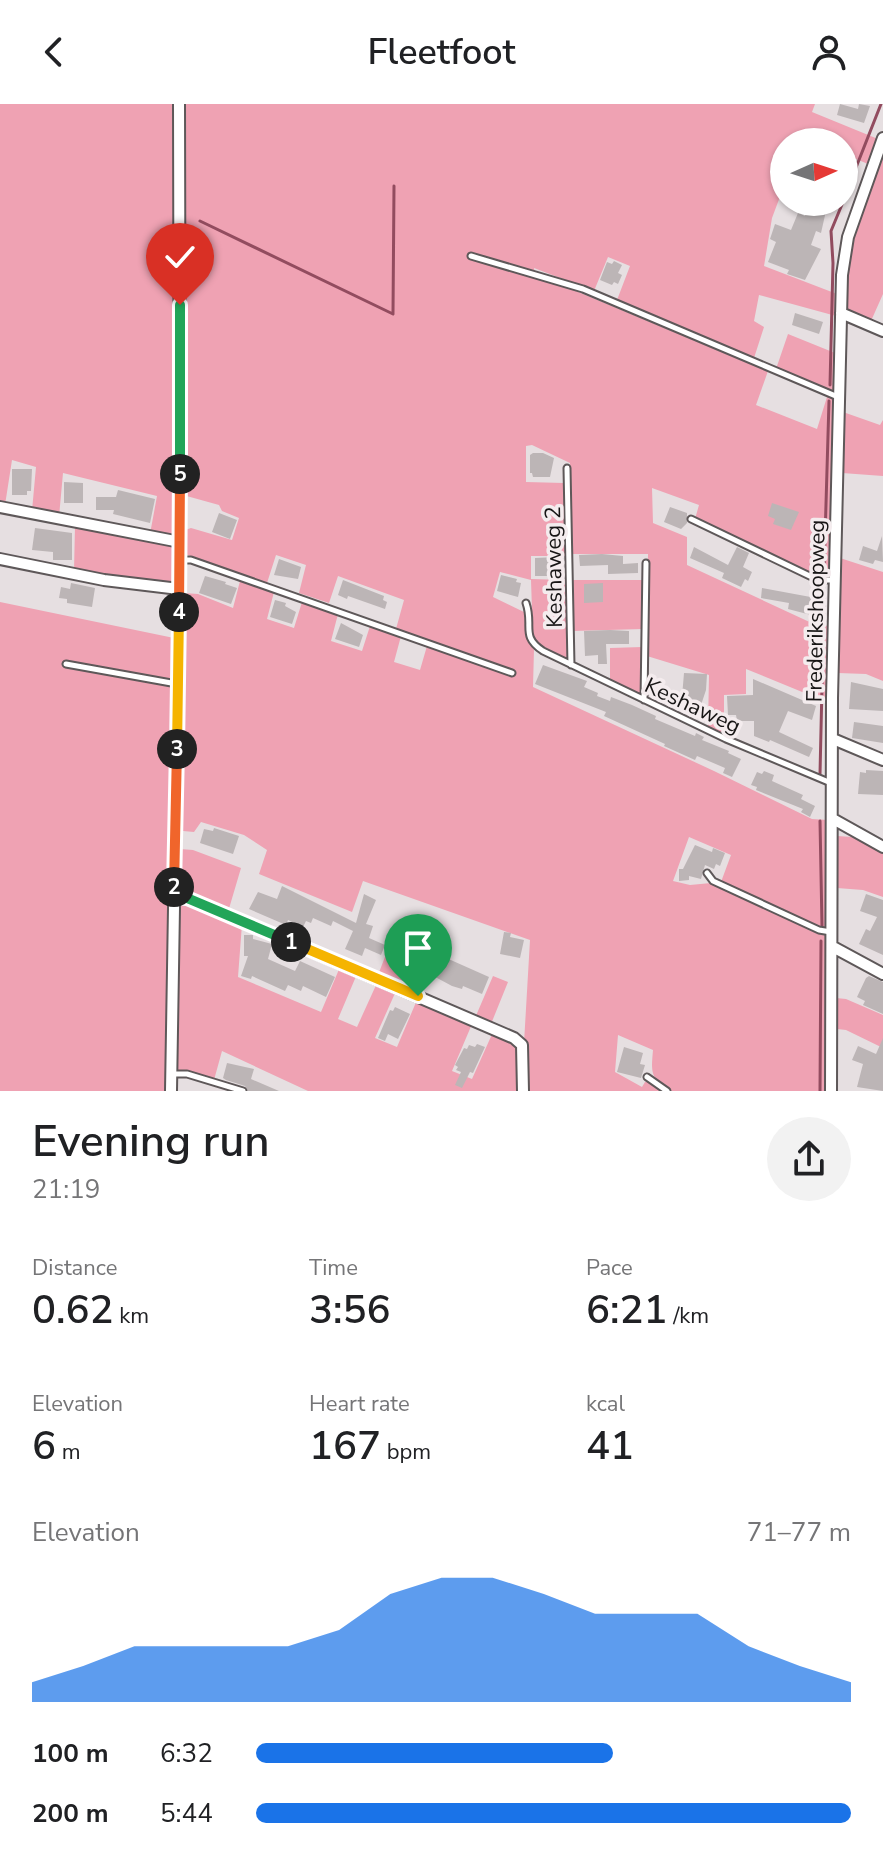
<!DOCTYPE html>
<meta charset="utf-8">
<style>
:root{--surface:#fff;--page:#f2f2f2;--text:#202124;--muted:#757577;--accent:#1a73e8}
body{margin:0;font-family:"Nunito Sans",sans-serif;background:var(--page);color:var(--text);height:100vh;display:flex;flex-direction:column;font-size:30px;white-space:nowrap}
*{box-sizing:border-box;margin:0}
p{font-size:26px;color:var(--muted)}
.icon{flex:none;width:44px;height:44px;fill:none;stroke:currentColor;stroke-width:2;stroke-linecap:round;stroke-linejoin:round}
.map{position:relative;height:987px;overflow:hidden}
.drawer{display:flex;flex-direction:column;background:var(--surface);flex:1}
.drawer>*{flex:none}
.needle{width:52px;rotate:87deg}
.controls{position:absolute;left:770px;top:24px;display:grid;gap:16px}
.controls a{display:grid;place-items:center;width:88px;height:88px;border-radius:50%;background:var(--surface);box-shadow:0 2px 6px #0004;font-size:40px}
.pin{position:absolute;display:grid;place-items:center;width:68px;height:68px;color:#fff;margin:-82px -34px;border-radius:50% 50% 50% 0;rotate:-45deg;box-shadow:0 0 8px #0007}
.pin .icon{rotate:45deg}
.km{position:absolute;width:40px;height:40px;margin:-20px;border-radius:50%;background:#222;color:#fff;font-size:22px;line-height:40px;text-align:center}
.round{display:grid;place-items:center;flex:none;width:84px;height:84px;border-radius:42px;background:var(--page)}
.overview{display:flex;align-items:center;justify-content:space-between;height:136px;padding:0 32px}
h1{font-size:44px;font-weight:600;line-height:60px}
.stats{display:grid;grid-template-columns:repeat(3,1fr);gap:12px;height:136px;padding:8px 32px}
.stats div{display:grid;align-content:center}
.stats b{font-size:40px;font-weight:600}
.stats small{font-size:22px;font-weight:400}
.stats p{font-size:22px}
.chart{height:224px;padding:16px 32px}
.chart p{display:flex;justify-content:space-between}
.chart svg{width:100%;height:144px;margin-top:8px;fill:var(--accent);opacity:.7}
ul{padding:0 32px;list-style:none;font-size:26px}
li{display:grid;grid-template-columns:128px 96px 1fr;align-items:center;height:60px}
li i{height:20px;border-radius:10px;background:var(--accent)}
header{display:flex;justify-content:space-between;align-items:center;height:104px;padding:0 32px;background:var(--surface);font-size:36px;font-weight:600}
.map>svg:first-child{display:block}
.green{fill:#efa2b3}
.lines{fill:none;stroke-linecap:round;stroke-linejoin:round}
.stream{stroke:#924c5f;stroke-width:3}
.building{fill:#bcb5b6}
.service-casing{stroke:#5e5859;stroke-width:9}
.minor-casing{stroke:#5e5859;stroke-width:14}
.service{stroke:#fff;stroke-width:5}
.minor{stroke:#fff;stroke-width:10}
.split-1-casing{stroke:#fff;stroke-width:16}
.split-2-casing{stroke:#fff;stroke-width:16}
.split-3-casing{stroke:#fff;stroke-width:16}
.split-4-casing{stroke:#fff;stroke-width:16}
.split-5-casing{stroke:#fff;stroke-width:16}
.split-6-casing{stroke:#fff;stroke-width:16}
.split-7-casing{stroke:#fff;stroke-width:16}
.split-1{stroke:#f5b400;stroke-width:10}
.split-2{stroke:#22a559;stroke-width:10}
.split-3{stroke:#f0652b;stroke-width:10}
.split-4{stroke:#f5b400;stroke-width:10}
.split-5{stroke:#f0652b;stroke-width:10}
.split-6{stroke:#22a559;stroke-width:10}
.split-7{stroke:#22a559;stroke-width:10}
.labels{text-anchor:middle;stroke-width:7;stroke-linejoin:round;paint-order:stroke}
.street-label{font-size:22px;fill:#171515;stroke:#f4ecee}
</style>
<header><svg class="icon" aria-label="back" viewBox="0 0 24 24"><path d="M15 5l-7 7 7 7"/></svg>Fleetfoot<svg class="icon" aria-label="person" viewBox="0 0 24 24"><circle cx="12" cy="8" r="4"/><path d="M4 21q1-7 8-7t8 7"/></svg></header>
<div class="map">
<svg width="883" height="987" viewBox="0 0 883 987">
<rect width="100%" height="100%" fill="#e6dfe1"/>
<path class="green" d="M0 0H175V432L150 430 157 392 63 369 59 413 32 407 36 363 12 356 5 401 0 400Z
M184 0H815L812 8 878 35 868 60 844 50V38H815L803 33 800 38H784V82L772 114 764 162 837 190 836 212 759 191 754 217 764 223 754 254 617 196 630 162 608 153 594 187 534 164 535 170 768 267 756 301 817 325 827 293 835 294 831 472 820 473 695 415 699 401 652 384 653 419 687 433V461L816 521 830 522 829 599 746 565V590L724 591V631L708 623 709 571 647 552 648 450H572L570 359 532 341 526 342V378L564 379 565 452H531V475L566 476 568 558 533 536 531 476 500 468 493 493 528 510C527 523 524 536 534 545L533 583 714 667 812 715 828 716 829 825H820L721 778 731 751 689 733 673 777 690 781 711 779 828 833 827 987H672C650 975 651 969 653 946L618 931 615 968 642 983 645 978H650L662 987H525L524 939 530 836 363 777 352 808 259 770 267 746 244 731 201 718 194 728 183 727 180 723 184 489 198 490 233 504 240 477 274 488 267 515 294 524 302 498 338 510 331 537 362 547 370 522 401 532 394 558 420 566 427 542 514 572 515 567 396 525 404 496 338 472 329 499 299 489 306 461 276 451 267 479 185 450V426L191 424 232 436 239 414 222 407 219 401 183 391Z
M883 44V190L871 217 844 208 852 135Z
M788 230 835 249 834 286H825L776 265Z
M843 308 880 321 883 316V372L842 369Z
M75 422 175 441V482L74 467Z
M840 454 883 468V577L866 570 838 569Z
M572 476H643V525L572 527Z
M0 498 174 534 168 987H0Z
M642 543V592L610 576V544Z
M837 732 852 733 883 748V793L863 786 837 784Z
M180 745 193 746 241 764 228 808 179 790Z
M184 797 242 820 238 873 321 908 340 863 357 870 338 915 357 923 377 879 396 887 375 934 397 943 417 896 472 920 452 967 472 975 493 928C529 943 519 952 520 987H308L222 947 214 976 175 967 179 801Z
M395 827 434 844 416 887 378 871Z
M493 872 508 878 491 920 475 914Z
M836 894 846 895 883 911V944L846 926 837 925Z"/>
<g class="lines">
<path class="stream" d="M844 94 881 0
M200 117 393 210 394 82
M830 281 833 159 831 127 843 98
M824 469 829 297
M820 670 824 495
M820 717 822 822
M820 987 821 837"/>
</g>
<path class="building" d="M840 0 858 5 859 0 870 2 864 19 837 11Z
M809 98H828L821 129 816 127 811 141 821 145 805 176 787 170 789 166 768 158 776 138 770 135 775 120 791 126 798 109 805 112Z
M614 157 622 161 618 169 622 171 618 180 614 178 612 181 600 176 607 158 612 160Z
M795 209 823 218 819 230 792 221Z
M533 349H543L554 354 550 373H533L532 369H530V351Z
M12 365H32L31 387H27V391H12Z
M64 378 83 379V399H64Z
M118 386 155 395 150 419 113 410 114 406H96V393H116Z
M772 399 799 408 791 426 773 420 775 415 768 412Z
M670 403 687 409V419L681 425 664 418Z
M219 409 237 416 230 435 212 428Z
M35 424 72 429V456H53V448L32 446Z
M882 432 883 458 875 456 873 460 859 456 863 442 877 447Z
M694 443 728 461 737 443 749 449 743 463 752 468 748 477 745 475 741 483 722 474 724 469 690 454Z
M602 450 623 452V460L638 459V469L608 470V461L580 462 579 451Z
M557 453V464H553V472H535V454Z
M279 455 301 463 298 475 274 471Z
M501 471 517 475 516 478 521 479 518 493 497 487Z
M205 472 226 478 225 480 237 484 231 500 199 489Z
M343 476 384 492 383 496 387 498 385 505 348 492 347 495 338 491Z
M71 479 95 484 92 503 67 499V495L59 494 61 483 70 485Z
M603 479V498L584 499V480Z
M762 484 816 494 811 511 788 505 789 499 761 494Z
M275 496 286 499 285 502 296 508 292 520 270 513Z
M341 519 363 531 359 543 335 535Z
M610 526 629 527V540H606L607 560H598V551L585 552 584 527Z
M543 561 587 577 584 583 598 589 597 592 610 597 611 593 632 601 656 612 655 615 695 632 696 629 704 633 702 636 729 647 728 649 741 655 732 673 723 669 725 664 697 652 695 656 664 642 665 640 604 612 606 608 535 580Z
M684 569 707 570 706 586 699 607 682 593Z
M753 575 816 602 812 616 788 607 779 628 813 644 809 653 770 636 769 638 754 632V617H737L736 611H728L727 592 753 591Z
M851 578 883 585V607L849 605Z
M854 618 883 622V639L852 634Z
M866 666 883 667V691L858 690 860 668 866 669Z
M764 667 774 671 772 677 803 691 801 695 815 702 810 713 801 708 803 705 756 686 757 683 751 681 757 668 762 670Z
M214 724 239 732 233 750 200 739 204 725 213 727Z
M695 741 712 748 713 744 725 749 720 762 716 760 714 765 705 761 701 775 689 772V776L679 777V765H683Z
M282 782 356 819 364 790 376 796 366 820 373 822 369 834 385 841 381 851 365 844 362 852 345 845 353 827 333 817 331 822 313 814 311 819 306 817 303 823 288 816 286 821 249 805 258 788 277 795Z
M866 790 883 796V851L859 840 866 825 870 827 877 813 860 807Z
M504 828 511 829 510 833 524 836 520 854 500 850Z
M244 831H253V835L272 840 268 855 295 867 300 857 335 873 326 893 303 882 301 887 288 881 285 887 252 872 251 875 241 872 248 852H244Z
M435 849 489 873 482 890 463 882 462 885 452 882 426 868Z
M869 872 883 878V910L863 901 865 897 857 893 866 874Z
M395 903 410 910 398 935 388 930 385 937 378 934 390 906 393 907Z
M883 934V987L857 983 863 960 852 956 858 942 876 950Z
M477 940 485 943 473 969 470 968 462 984 455 981 461 968 456 966 458 963 455 961 464 944 467 945 469 941 475 943Z
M624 943 643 949 640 960 645 961 641 974 617 968Z
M227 959 254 965 251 975 279 987H248L245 982 226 976 223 974Z"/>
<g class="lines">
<defs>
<path id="service" d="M471 152 583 185 838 293
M567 364 571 561
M691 415 818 476H835
M181 456H191L512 569
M526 499C534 522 520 532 543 547L726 635 831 679
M66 560 177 580
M644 596 646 459
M707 769 713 777 819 826 831 828
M173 970H187L243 987
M647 973 667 987"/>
<path id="minor" d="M841 209 883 227
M0 403 180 438
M0 455 104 476 179 485
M833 635 883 656
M833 715 883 743
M174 793 187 794 225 810 514 934 522 941 523 987
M833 843 883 870
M171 987 180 438 179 0
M831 987 832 594 842 171 848 133 883 34"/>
</defs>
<use href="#service" class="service-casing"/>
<use href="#minor" class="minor-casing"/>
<use href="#service" class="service"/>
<use href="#minor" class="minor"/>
</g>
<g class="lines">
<defs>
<path id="split-1" d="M291 838 418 892"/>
<path id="split-2" d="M174 783V793L187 794 291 838"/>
<path id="split-3" d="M174 783 177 645"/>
<path id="split-4" d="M177 645 179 508"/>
<path id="split-5" d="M179 508 180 370"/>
<path id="split-6" d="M180 233V370"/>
<path id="split-7" d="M180 201V233"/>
</defs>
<use href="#split-1" class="split-1-casing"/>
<use href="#split-2" class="split-2-casing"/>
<use href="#split-3" class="split-3-casing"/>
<use href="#split-4" class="split-4-casing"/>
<use href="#split-5" class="split-5-casing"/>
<use href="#split-6" class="split-6-casing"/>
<use href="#split-7" class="split-7-casing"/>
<use href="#split-1" class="split-1"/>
<use href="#split-2" class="split-2"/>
<use href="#split-3" class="split-3"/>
<use href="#split-4" class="split-4"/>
<use href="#split-5" class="split-5"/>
<use href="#split-6" class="split-6"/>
<use href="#split-7" class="split-7"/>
</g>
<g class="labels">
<g class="street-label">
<text transform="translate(553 463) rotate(-91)" y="8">Keshaweg 2</text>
<text transform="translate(815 507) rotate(-89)" y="8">Frederikshoopweg</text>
<text transform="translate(693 601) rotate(25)" y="8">Keshaweg</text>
</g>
</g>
</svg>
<div class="controls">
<a><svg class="needle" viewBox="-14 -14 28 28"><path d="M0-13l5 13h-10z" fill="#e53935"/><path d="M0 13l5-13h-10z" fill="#757577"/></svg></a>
</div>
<div class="pin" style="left:418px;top:892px;background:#1e9e55"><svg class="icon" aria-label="arrive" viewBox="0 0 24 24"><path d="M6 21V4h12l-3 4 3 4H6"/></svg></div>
<div class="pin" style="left:180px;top:201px;background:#d93025"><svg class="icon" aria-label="check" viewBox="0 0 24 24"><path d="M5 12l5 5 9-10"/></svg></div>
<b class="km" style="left:291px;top:838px">1</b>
<b class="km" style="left:174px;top:783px">2</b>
<b class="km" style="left:177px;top:645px">3</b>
<b class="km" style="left:179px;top:508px">4</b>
<b class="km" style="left:180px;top:370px">5</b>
</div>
<section class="drawer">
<div class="overview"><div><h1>Evening run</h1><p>21:19</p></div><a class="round"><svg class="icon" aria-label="share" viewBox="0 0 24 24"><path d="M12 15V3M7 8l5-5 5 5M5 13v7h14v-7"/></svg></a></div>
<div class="stats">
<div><p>Distance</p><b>0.62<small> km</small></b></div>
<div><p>Time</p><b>3:56</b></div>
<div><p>Pace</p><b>6:21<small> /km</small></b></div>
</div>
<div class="stats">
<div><p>Elevation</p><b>6<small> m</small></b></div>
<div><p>Heart rate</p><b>167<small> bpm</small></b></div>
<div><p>kcal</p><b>41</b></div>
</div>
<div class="chart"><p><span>Elevation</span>71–77 m</p>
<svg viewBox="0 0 160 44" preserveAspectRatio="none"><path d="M0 44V38L10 33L20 27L30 27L40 27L50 27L60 22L70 11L80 6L90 6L100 11L110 17L120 17L130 17L140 27L150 33L160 38V44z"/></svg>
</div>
<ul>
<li><b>100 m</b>6:32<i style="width:60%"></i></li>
<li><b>200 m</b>5:44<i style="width:100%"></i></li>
</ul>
</section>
